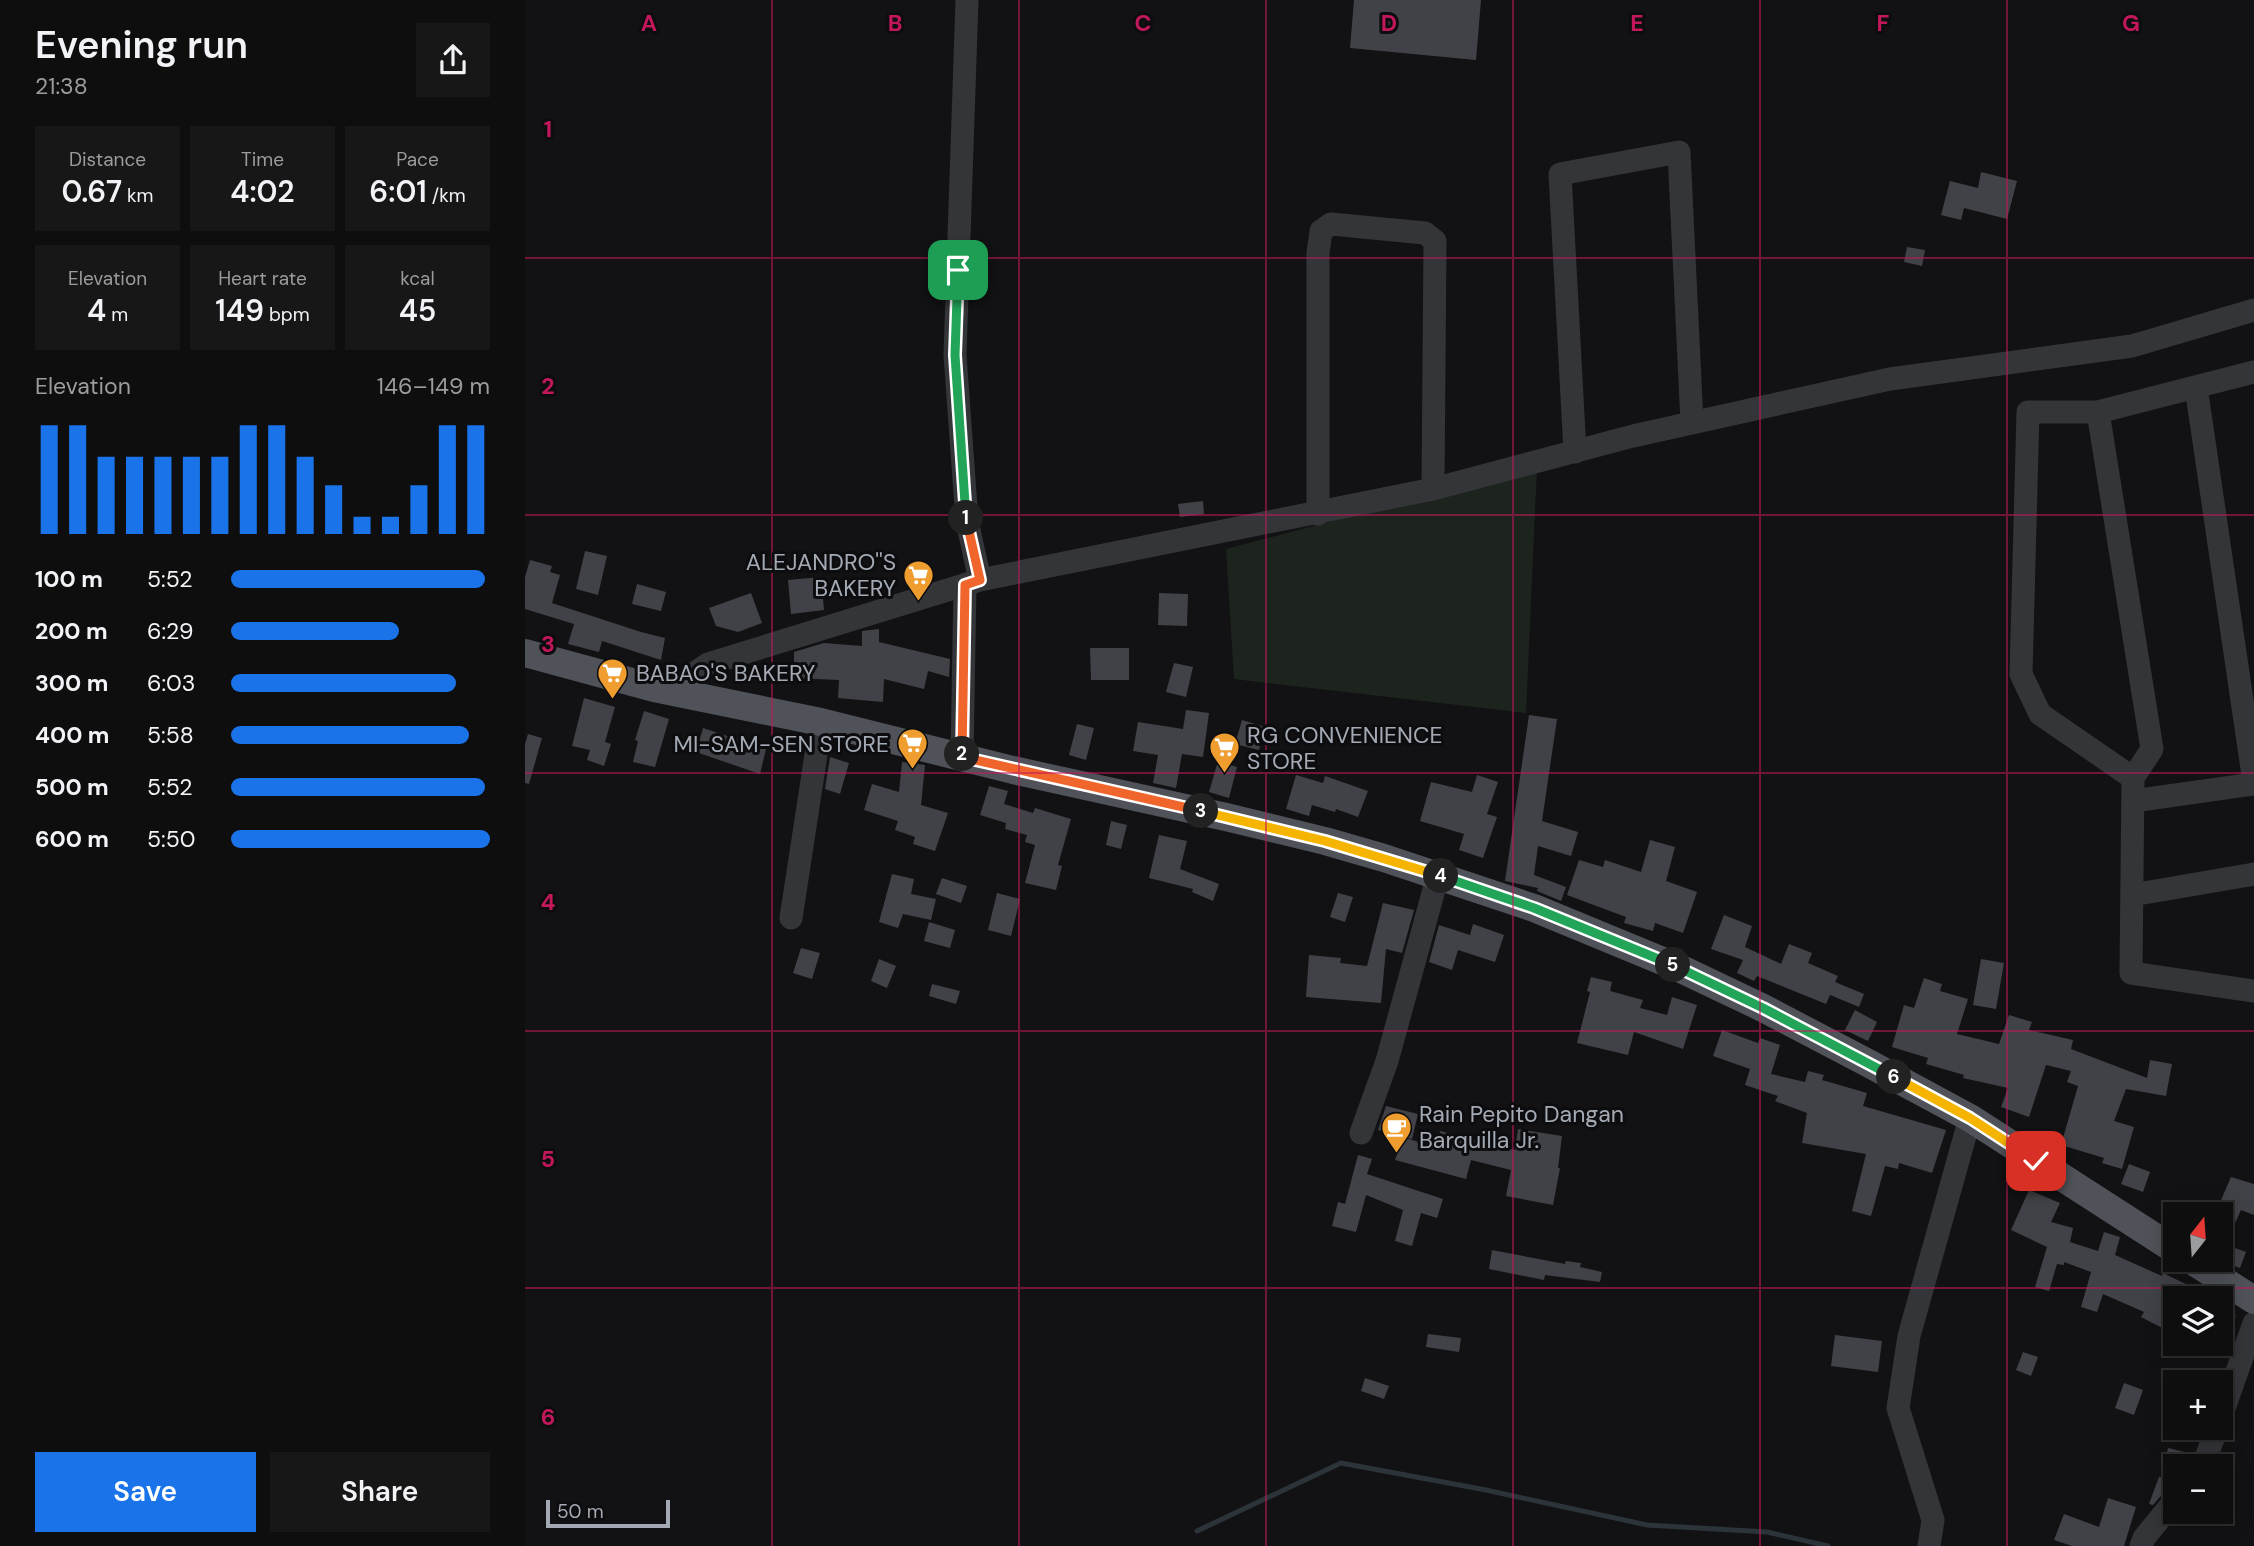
<!DOCTYPE html>
<meta charset="utf-8">
<style>
:root{--surface:#0e0e0f;--page:#171718;--text:#f1f3f6;--muted:#9b9c9e;--line:#2e2e2f;--accent:#1a73e8}
body{margin:0;font-family:"DM Sans",sans-serif;background:var(--page);color:var(--text);height:100vh;display:flex;flex-direction:column;font-size:26px;white-space:nowrap}
*{box-sizing:border-box;margin:0}
p{font-size:23px;color:var(--muted)}
.icon{flex:none;width:38px;height:38px;fill:none;stroke:currentColor;stroke-width:2;stroke-linecap:round;stroke-linejoin:round}
.map{position:relative;flex:1;overflow:hidden}
.side{display:flex;flex-direction:column;background:var(--surface);width:525px}
.side>*{flex:none}
.needle{width:46px;rotate:17deg}
.controls{position:absolute;left:1638px;top:1202px;display:grid;gap:14px}
.controls a{display:grid;place-items:center;width:70px;height:70px;border-radius:0px;background:var(--surface);box-shadow:0 4px 18px #0003,0 0 0 2px var(--line);font-size:35px}
.scale{position:absolute;left:21px;bottom:18px;width:124px;box-sizing:border-box;padding-left:7px;border:4px solid #a4aab4;border-top:0;font-size:19px;line-height:24px;white-space:nowrap;color:#a4aab4;-webkit-text-stroke:5px #0d0d0f;paint-order:stroke}
.pin{position:absolute;display:grid;place-items:center;width:60px;height:60px;color:#fff;margin:-30px;border-radius:14px;box-shadow:0 4px 10px #0006}
.km{position:absolute;width:35px;height:35px;margin:-18px;border-radius:50%;background:#222;color:#fff;font-size:19px;line-height:35px;text-align:center}
.round{display:grid;place-items:center;flex:none;width:74px;height:74px;border-radius:0px;background:var(--page)}
.overview{display:flex;align-items:center;justify-content:space-between;height:119px;padding:0 35px}
h1{font-size:38px;font-weight:600;line-height:52px}
.figures{display:grid;grid-template-columns:repeat(3,1fr);gap:10px;height:119px;padding:7px 35px}
.figures div{display:grid;align-content:center;border-radius:0px;background:var(--page);text-align:center}
.figures b{font-size:30px;font-weight:600}
.figures small{font-size:19px;font-weight:400}
.figures p{font-size:19px}
.chart{height:196px;padding:14px 35px}
.chart p{display:flex;justify-content:space-between}
.chart svg{width:100%;height:126px;margin-top:7px;stroke:var(--accent);stroke-width:6}
.button{display:flex;gap:14px;margin-top:auto;padding:14px 35px}
.button a{flex:1;height:80px;border-radius:0px;background:var(--accent);color:#fff;font-size:28px;font-weight:600;line-height:80px;text-align:center}
.button a+a{background:var(--page);color:var(--text)}
ul{padding:0 35px;list-style:none;font-size:23px}
li{display:grid;grid-template-columns:112px 84px 1fr;align-items:center;height:52px}
li i{height:18px;border-radius:9px;background:var(--accent)}
main{display:flex;flex:1;min-height:0}
.map>svg:first-child{display:block}
.green{fill:#1d241d}
.lines{fill:none;stroke-linecap:round;stroke-linejoin:round}
.stream{stroke:#2b3439;stroke-width:5}
.building{fill:#414247}
.minor{stroke:#333539;stroke-width:23}
.major{stroke:#4f5258;stroke-width:28}
.split-1-casing{stroke:#fff;stroke-width:14}
.split-2-casing{stroke:#fff;stroke-width:14}
.split-3-casing{stroke:#fff;stroke-width:14}
.split-4-casing{stroke:#fff;stroke-width:14}
.split-5-casing{stroke:#fff;stroke-width:14}
.split-6-casing{stroke:#fff;stroke-width:14}
.split-7-casing{stroke:#fff;stroke-width:14}
.split-1{stroke:#22a559;stroke-width:9}
.split-2{stroke:#f0652b;stroke-width:9}
.split-3{stroke:#f0652b;stroke-width:9}
.split-4{stroke:#f5b400;stroke-width:9}
.split-5{stroke:#22a559;stroke-width:9}
.split-6{stroke:#22a559;stroke-width:9}
.split-7{stroke:#f5b400;stroke-width:9}
.grid{fill:none;stroke:#c2185b;stroke-width:2;stroke-opacity:0.55}
.labels{text-anchor:middle;stroke-width:6;stroke-linejoin:round;paint-order:stroke}
.poi-label{font-size:23px;fill:#a4aab4;stroke:#0d0d0f;text-anchor:start}
.grid-label{font-size:23px;text-anchor:middle;font-weight:bold;fill:#c2185b;stroke:#0d0d0f;stroke-width:6;stroke-linejoin:round;paint-order:stroke}
</style>
<main>
<section class="side">
<div class="overview"><div><h1>Evening run</h1><p>21:38</p></div><a class="round"><svg class="icon" aria-label="share" viewBox="0 0 24 24"><path d="M12 15V3M7 8l5-5 5 5M5 13v7h14v-7"/></svg></a></div>
<div class="figures">
<div><p>Distance</p><b>0.67<small> km</small></b></div>
<div><p>Time</p><b>4:02</b></div>
<div><p>Pace</p><b>6:01<small> /km</small></b></div>
</div>
<div class="figures">
<div><p>Elevation</p><b>4<small> m</small></b></div>
<div><p>Heart rate</p><b>149<small> bpm</small></b></div>
<div><p>kcal</p><b>45</b></div>
</div>
<div class="chart"><p><span>Elevation</span>146–149 m</p>
<svg viewBox="0 0 160 44" preserveAspectRatio="none"><path d="M5 44V6M15 44V6M25 44V17M35 44V17M45 44V17M55 44V17M65 44V17M75 44V6M85 44V6M95 44V17M105 44V27M115 44V38M125 44V38M135 44V27M145 44V6M155 44V6"/></svg>
</div>
<ul>
<li><b>100 m</b>5:52<i style="width:98%"></i></li>
<li><b>200 m</b>6:29<i style="width:65%"></i></li>
<li><b>300 m</b>6:03<i style="width:87%"></i></li>
<li><b>400 m</b>5:58<i style="width:92%"></i></li>
<li><b>500 m</b>5:52<i style="width:98%"></i></li>
<li><b>600 m</b>5:50<i style="width:100%"></i></li>
</ul>
<div class="button"><a>Save</a><a>Share</a></div>
</section>
<div class="map">
<svg width="1729" height="1546" viewBox="0 0 1729 1546">
<rect width="100%" height="100%" fill="#121214"/>
<path class="green" d="M1012 467 1001 713 709 679 701 549Z"/>
<g class="lines">
<path class="stream" d="M672 1531 816 1463 961 1490 1122 1525 1242 1532 1303 1546"/>
</g>
<path class="building" d="M829 0H956L951 60 825 48Z
M1456 172 1492 181 1482 219 1439 208 1436 220 1416 215 1425 181 1453 188Z
M1382 247 1400 250 1397 266 1379 262Z
M678 501 679 514 655 517 653 504Z
M60 551 82 556 73 595 51 589Z
M5 560 27 566 25 572 35 575 27 603 116 632 140 638 136 660 77 641 74 652 43 644 49 624 0 609V577Z
M296 577 299 610 266 614 263 580Z
M112 584 141 592 136 611 107 604Z
M226 593 237 623 213 632 191 626 184 608Z
M634 593 663 594 662 626 633 625Z
M354 629V642L425 659 424 677 403 671 399 689 359 679 358 702 313 698 314 680 269 678V652L299 643 337 646V631Z
M565 648H604V680H566Z
M649 663 668 667 661 697 641 692Z
M59 698 90 707 80 742 86 744 79 766 62 760 65 750 47 746Z
M661 710 684 713 678 757 657 754 651 788 628 783 633 755 608 751 613 722 658 729Z
M119 711 144 719 130 767 108 762 113 741 110 740Z
M1004 715 1032 719 1017 821 1053 832 1046 856 1013 846 1009 875 1041 887 1036 901 1012 891 1013 888 980 881Z
M717 720 740 727 734 750 710 744Z
M552 724 569 728 561 760 544 755Z
M178 728 241 749 235 774 171 752Z
M3 734 17 738 4 784 0 783V744Z
M305 757 324 763 315 794 300 789Z
M693 761 712 767 704 798 684 792Z
M377 762 400 765 396 805 423 813 410 851 388 844 390 837 370 830 373 821 339 810 347 784 374 792Z
M771 775 798 783 800 776 843 791 833 817 811 809 810 812 787 805 784 816 761 809Z
M952 775 973 782 962 814 972 817 958 858 934 850 939 834 895 821 906 782 947 792Z
M464 786 483 791 479 804 508 813 510 808 546 819 533 865 537 866 531 890 500 883 510 845 500 842 502 835 480 829 481 823 455 815Z
M586 821 602 825 596 849 581 845Z
M634 835 662 841 655 869 694 884 688 901 667 892 668 889 624 878Z
M1125 840 1150 847 1141 881 1172 892 1158 933 1130 923 1128 931 1099 923 1101 917 1042 895 1054 860 1078 867 1080 860 1116 872Z
M367 874 389 879 386 894 411 899 406 920 378 914 373 928 354 922Z
M417 878 442 886 436 903 411 894Z
M472 893 495 899 486 936 463 930Z
M813 893 828 897 820 922 805 917Z
M858 903 889 910 877 953 861 949 856 1003 781 997 784 955 816 958 815 963 842 966Z
M1199 915 1227 926 1220 947 1256 964 1264 944 1287 953 1283 963 1313 976 1310 982 1339 994 1334 1007 1305 995 1301 1004 1232 976 1229 981 1212 973 1218 960 1186 949Z
M404 922 430 930 425 948 399 941Z
M948 924 979 935 970 962 933 950 927 970 904 962 914 925 945 935Z
M276 948 295 953 287 979 268 973Z
M354 959 371 966 362 988 346 981Z
M1456 959 1479 963 1471 1009 1448 1005Z
M1066 977 1087 982 1085 991 1118 1000 1115 1008 1142 1015 1147 997 1172 1005 1158 1049 1109 1032 1103 1055 1052 1043 1065 992 1062 991Z
M1399 978 1417 984 1415 991 1443 999 1432 1034 1474 1044 1484 1015 1507 1022 1504 1030 1548 1040 1546 1049 1622 1078 1625 1060 1647 1064 1641 1096 1601 1089 1589 1121 1609 1127 1597 1169 1577 1163 1579 1158 1536 1145 1553 1086 1542 1082 1546 1071 1521 1065 1504 1117 1476 1107 1483 1088 1438 1078 1439 1075 1401 1064 1403 1058 1367 1047 1379 1005 1389 1008Z
M407 984 435 991 431 1004 404 996Z
M1330 1010 1352 1022 1343 1041 1320 1030Z
M1197 1030 1233 1043 1235 1038 1255 1045 1246 1074 1280 1082 1283 1071 1299 1075 1297 1080 1342 1093 1338 1106 1421 1130 1407 1173 1374 1163 1373 1169 1360 1166 1346 1216 1327 1211 1341 1154 1277 1143 1282 1113 1250 1101 1253 1096 1220 1085 1225 1069 1188 1056Z
M861 1106 893 1114 887 1139 853 1130Z
M993 1129 1037 1136 1033 1168H1035L1028 1205 981 1196 986 1170 946 1160 941 1179 870 1160 878 1137 912 1148 915 1131 990 1150Z
M833 1155 847 1159 842 1174 918 1199 912 1218 896 1213 887 1246 870 1241 878 1210 841 1195 831 1232 807 1226 813 1202 820 1204Z
M1604 1164 1625 1172 1618 1192 1596 1184Z
M1706 1177 1729 1184V1215L1716 1210 1696 1253V1214H1690Z
M1504 1190 1535 1203 1526 1222 1548 1228 1545 1242 1573 1251 1579 1232 1595 1237 1590 1255 1637 1276 1638 1273 1667 1287 1661 1298H1650V1320L1645 1332 1616 1317 1619 1312 1578 1294 1572 1312 1556 1307 1566 1272 1539 1262V1265L1532 1264 1524 1291 1510 1287 1522 1247 1486 1230Z
M1707 1247 1721 1252 1715 1268 1701 1263Z
M967 1250 1040 1264 1041 1261 1056 1263 1055 1267 1077 1272 1075 1282 1020 1275 1019 1280 964 1269Z
M1696 1308 1711 1316 1696 1344Z
M903 1334 936 1338 934 1352 901 1347Z
M1310 1335 1357 1341 1353 1372 1306 1366Z
M1498 1352 1513 1357 1506 1376 1491 1370Z
M840 1378 864 1386 859 1399 836 1391Z
M1599 1383 1618 1390 1609 1415 1590 1408Z
M1643 1448 1668 1454 1664 1466H1650L1648 1487 1640 1491 1628 1505 1624 1504 1634 1477H1636Z
M1583 1498 1611 1507 1599 1546H1547L1529 1540 1539 1514 1574 1527Z"/>
<g class="lines">
<path class="minor" d="M442 0 430 355 442 521 455 580
M1729 372 1573 412H1503L1496 674 1515 714 1608 778 1606 973 1729 991
M1671 387 1729 782
M1573 412 1627 749 1608 778
M1050 452 1035 174 1154 152 1167 423
M793 514V253L796 231 806 224 900 233 910 241 908 489
M158 694 165 676 183 664 455 580 908 489 1108 436 1365 379 1607 346 1729 310
M437 757 440 585
M1608 801 1729 784
M1607 895 1729 874
M266 918 296 722
M836 1133 862 1061 913 875
M1696 1417 1729 1323
M1678 1466 1692 1428
M1404 1546 1408 1520 1373 1408 1384 1336 1445 1118
M1616 1546 1619 1538 1650 1500"/>
<path class="major" d="M0 653 129 688 296 722 488 770 701 817 800 841 859 858 1009 908 1152 967 1238 1008 1343 1063 1445 1118 1650 1250
M1666 1260 1729 1300"/>
</g>
<g class="lines">
<defs>
<path id="split-1" d="M433 270 430 355 441 518"/>
<path id="split-2" d="M437 754 440 585 455 580 441 518"/>
<path id="split-3" d="M437 754V757L676 811"/>
<path id="split-4" d="M676 811 800 841 916 876"/>
<path id="split-5" d="M916 876 1009 908 1148 965"/>
<path id="split-6" d="M1148 965 1238 1008 1369 1077"/>
<path id="split-7" d="M1369 1077 1445 1118 1511 1161"/>
</defs>
<use href="#split-1" class="split-1-casing"/>
<use href="#split-2" class="split-2-casing"/>
<use href="#split-3" class="split-3-casing"/>
<use href="#split-4" class="split-4-casing"/>
<use href="#split-5" class="split-5-casing"/>
<use href="#split-6" class="split-6-casing"/>
<use href="#split-7" class="split-7-casing"/>
<use href="#split-1" class="split-1"/>
<use href="#split-2" class="split-2"/>
<use href="#split-3" class="split-3"/>
<use href="#split-4" class="split-4"/>
<use href="#split-5" class="split-5"/>
<use href="#split-6" class="split-6"/>
<use href="#split-7" class="split-7"/>
</g>
<path class="grid" d="M247 0V1546M494 0V1546M741 0V1546M988 0V1546M1235 0V1546M1482 0V1546M0 258H1729M0 515H1729M0 773H1729M0 1031H1729M0 1288H1729"/>
<defs>
<symbol id="supermarket-pin" viewBox="-11 -11 22 30"><path d="M0 17L-7.5 6A9.5 9.5 0 1 1 7.5 6Z" fill="#ef9d2f" stroke="#0d0d0f"/><path d="M-6-5.5h2.5l.6 2H6L4.5 2H-2.5L-4.4-4H-6ZM-1.5 3.2a1.3 1.3 0 1 0 .1 0ZM3 3.2a1.3 1.3 0 1 0 .1 0Z" fill="#fff"/></symbol>
<symbol id="cafe-pin" viewBox="-11 -11 22 30"><path d="M0 17L-7.5 6A9.5 9.5 0 1 1 7.5 6Z" fill="#ef9d2f" stroke="#0d0d0f"/><path d="M-5.5-4.5H6V0H3Q3 3.5 0 3.5H-2.5Q-5.5 3.5-5.5 0ZM3-3.2v2h1.7v-2ZM-6 4.5H4V6H-6Z" fill="#fff"/></symbol>
</defs>
<g fill-rule="evenodd">
<use href="#supermarket-pin" x="376" y="558" width="35" height="47"/>
<use href="#supermarket-pin" x="70" y="656" width="35" height="47"/>
<use href="#supermarket-pin" x="370" y="726" width="35" height="47"/>
<use href="#supermarket-pin" x="682" y="730" width="35" height="47"/>
<use href="#cafe-pin" x="854" y="1110" width="35" height="47"/>
</g>
<g class="labels">
<g class="poi-label">
<text x="371" y="570" text-anchor="end">ALEJANDRO''S<tspan x="371" dy="26">BAKERY</tspan></text>
<text x="111" y="681">BABAO'S BAKERY</text>
<text x="722" y="743">RG CONVENIENCE<tspan x="722" dy="26">STORE</tspan></text>
<text x="364" y="752" text-anchor="end">MI-SAM-SEN STORE</text>
<text x="894" y="1122">Rain Pepito Dangan<tspan x="894" dy="26">Barquilla Jr.</tspan></text>
</g>
</g>
<g class="grid-label">
<text x="124" y="31">A</text>
<text x="370" y="31">B</text>
<text x="618" y="31">C</text>
<text x="864" y="31">D</text>
<text x="1112" y="31">E</text>
<text x="1358" y="31">F</text>
<text x="1606" y="31">G</text>
<text x="23" y="137">1</text>
<text x="23" y="394">2</text>
<text x="23" y="652">3</text>
<text x="23" y="910">4</text>
<text x="23" y="1167">5</text>
<text x="23" y="1425">6</text>
</g>
</svg>
<div class="controls">
<a><svg class="needle" viewBox="-14 -14 28 28"><path d="M0-13l5 13h-10z" fill="#e53935"/><path d="M0 13l5-13h-10z" fill="#9b9c9e"/></svg></a>
<a><svg class="icon" aria-label="layers" viewBox="0 0 24 24"><path d="M12 4l9 5-9 5-9-5zM3 14l9 5 9-5"/></svg></a>
<a>+</a>
<a>−</a>
</div>
<div class="scale">50 m</div>
<div class="pin" style="left:433px;top:270px;background:#1e9e55"><svg class="icon" aria-label="arrive" viewBox="0 0 24 24"><path d="M6 21V4h12l-3 4 3 4H6"/></svg></div>
<div class="pin" style="left:1511px;top:1161px;background:#d93025"><svg class="icon" aria-label="check" viewBox="0 0 24 24"><path d="M5 12l5 5 9-10"/></svg></div>
<b class="km" style="left:441px;top:518px">1</b>
<b class="km" style="left:437px;top:754px">2</b>
<b class="km" style="left:676px;top:811px">3</b>
<b class="km" style="left:916px;top:876px">4</b>
<b class="km" style="left:1148px;top:965px">5</b>
<b class="km" style="left:1369px;top:1077px">6</b>
</div>
</main>
